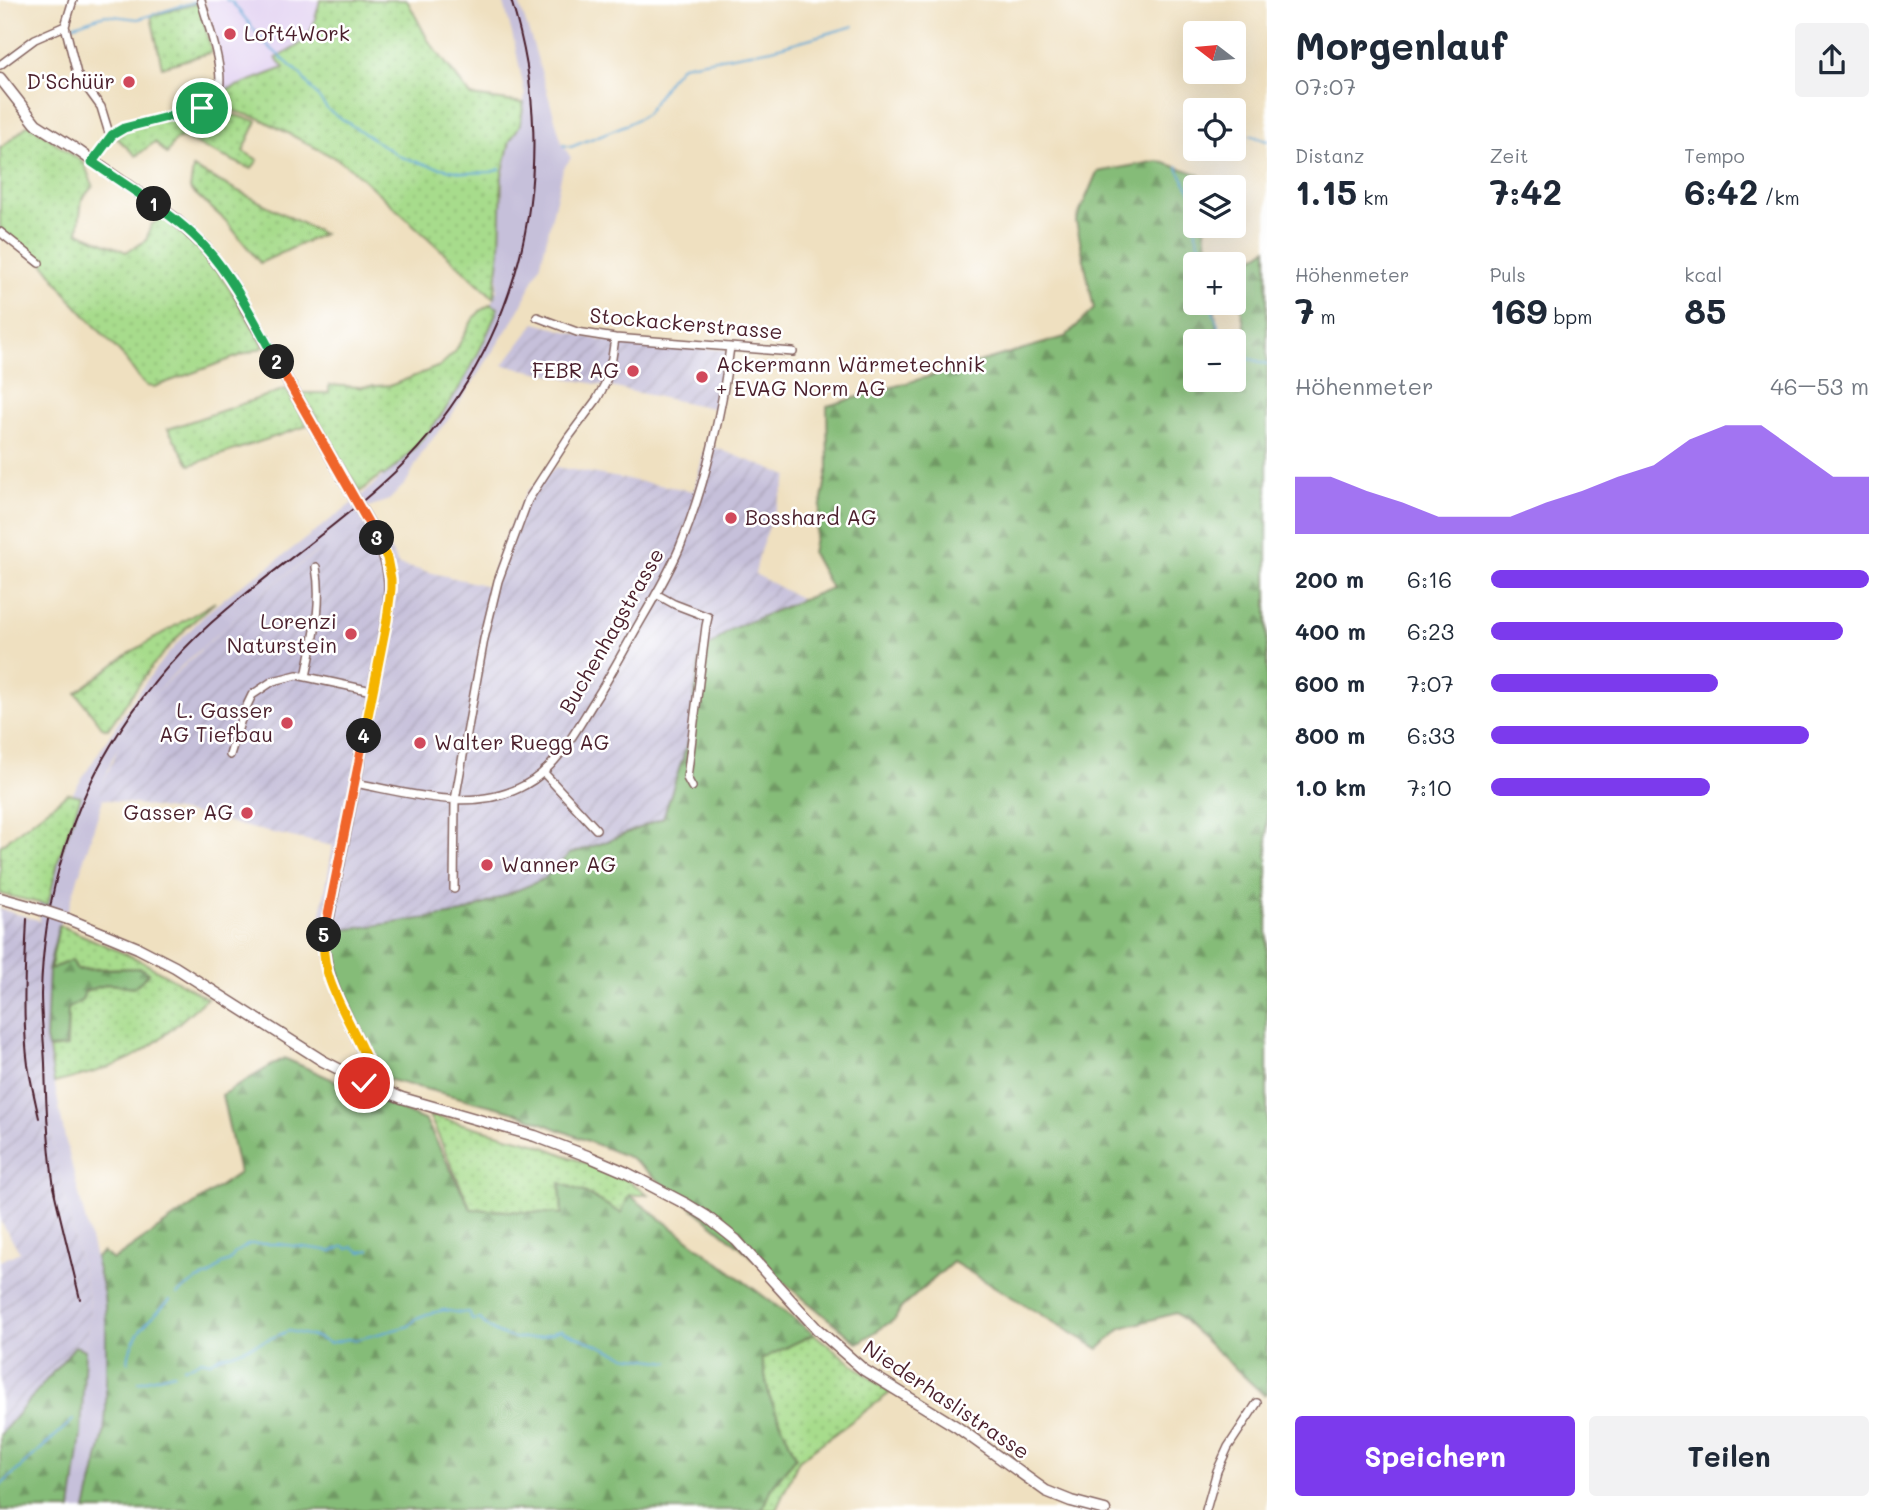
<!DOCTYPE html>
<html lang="de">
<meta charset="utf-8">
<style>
:root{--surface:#fff;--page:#f2f2f3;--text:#1f2937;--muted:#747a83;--accent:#7c3aed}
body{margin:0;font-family:Mali,sans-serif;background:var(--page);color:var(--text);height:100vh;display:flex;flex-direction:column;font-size:26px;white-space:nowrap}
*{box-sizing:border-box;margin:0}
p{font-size:23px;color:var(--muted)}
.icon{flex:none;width:38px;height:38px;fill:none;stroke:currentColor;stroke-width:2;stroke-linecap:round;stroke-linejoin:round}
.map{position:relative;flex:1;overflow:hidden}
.panel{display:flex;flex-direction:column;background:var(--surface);width:630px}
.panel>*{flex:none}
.needle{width:46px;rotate:286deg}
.buttons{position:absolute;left:1183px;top:21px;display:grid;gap:14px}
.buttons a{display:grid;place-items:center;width:63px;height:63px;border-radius:7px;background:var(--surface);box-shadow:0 7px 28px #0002;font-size:35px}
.pin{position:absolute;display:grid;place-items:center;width:60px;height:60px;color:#fff;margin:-30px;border:4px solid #fff;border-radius:50%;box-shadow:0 2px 7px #0007}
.km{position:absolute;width:35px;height:35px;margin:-18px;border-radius:50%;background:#222;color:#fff;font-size:19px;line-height:35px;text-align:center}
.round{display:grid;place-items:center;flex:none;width:74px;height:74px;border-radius:7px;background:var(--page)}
.overview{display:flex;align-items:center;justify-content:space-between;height:119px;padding:0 28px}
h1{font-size:38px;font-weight:700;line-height:52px}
.figures{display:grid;grid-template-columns:repeat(3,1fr);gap:10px;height:119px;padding:7px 28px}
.figures div{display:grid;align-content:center}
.figures b{font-size:35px;font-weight:700}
.figures small{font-size:19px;font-weight:400}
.figures p{font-size:19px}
.chart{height:196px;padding:14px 28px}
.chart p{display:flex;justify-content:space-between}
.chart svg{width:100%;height:126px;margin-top:7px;fill:var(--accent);opacity:.7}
.button{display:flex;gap:14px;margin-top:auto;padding:14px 28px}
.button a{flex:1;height:80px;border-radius:7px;background:var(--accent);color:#fff;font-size:28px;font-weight:700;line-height:80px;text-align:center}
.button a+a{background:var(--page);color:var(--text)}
ul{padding:0 28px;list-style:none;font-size:23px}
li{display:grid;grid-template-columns:112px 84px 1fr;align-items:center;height:52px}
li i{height:18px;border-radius:9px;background:var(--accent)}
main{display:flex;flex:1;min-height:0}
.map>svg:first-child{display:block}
.built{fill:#e3d3f2}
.industrial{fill:url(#industrial-furrows)}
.railway{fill:#c6c0da}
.grass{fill:url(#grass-dots);stroke:#787e5c;stroke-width:2}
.forest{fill:url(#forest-firs);stroke:#686e52;stroke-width:2;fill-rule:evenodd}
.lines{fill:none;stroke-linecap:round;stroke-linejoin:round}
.stream{stroke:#5ea7d6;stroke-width:2}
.street-casing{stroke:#84635f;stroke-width:10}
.secondary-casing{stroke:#84635f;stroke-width:13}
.street{stroke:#fff;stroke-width:7}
.secondary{stroke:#fff;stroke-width:10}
.rail{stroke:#4a1f2b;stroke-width:2}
.secondary-bridge-casing{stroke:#84635f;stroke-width:13;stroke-linecap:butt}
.secondary-bridge{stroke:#fff;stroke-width:10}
.split-1-casing{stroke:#fff;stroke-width:14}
.split-2-casing{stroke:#fff;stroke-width:14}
.split-3-casing{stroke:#fff;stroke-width:14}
.split-4-casing{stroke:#fff;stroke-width:14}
.split-5-casing{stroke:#fff;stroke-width:14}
.split-6-casing{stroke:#fff;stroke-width:14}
.split-1{stroke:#22a559;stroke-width:9}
.split-2{stroke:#22a559;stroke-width:9}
.split-3{stroke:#f0652b;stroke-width:9}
.split-4{stroke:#f5b400;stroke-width:9}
.split-5{stroke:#f0652b;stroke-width:9}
.split-6{stroke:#f5b400;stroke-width:9}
.poi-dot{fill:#d1495b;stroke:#fff;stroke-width:2.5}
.labels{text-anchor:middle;stroke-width:5;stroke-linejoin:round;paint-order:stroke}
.poi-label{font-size:21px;fill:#4a1f2b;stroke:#fff;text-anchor:start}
.street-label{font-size:21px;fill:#4a1f2b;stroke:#fff}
</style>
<main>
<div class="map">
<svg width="1267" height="1510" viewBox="0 0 1267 1510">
<defs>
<pattern id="industrial-furrows" width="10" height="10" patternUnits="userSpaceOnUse" patternTransform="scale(1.75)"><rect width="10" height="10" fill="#c6c0da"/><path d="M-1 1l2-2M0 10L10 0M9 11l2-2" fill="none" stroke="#aca5bb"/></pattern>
<pattern id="grass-dots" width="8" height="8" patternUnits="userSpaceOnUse" patternTransform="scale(1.75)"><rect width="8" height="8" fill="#a7dc8c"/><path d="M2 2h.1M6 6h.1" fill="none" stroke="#91bc79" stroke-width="1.8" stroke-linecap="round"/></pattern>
<pattern id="forest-firs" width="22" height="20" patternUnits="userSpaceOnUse" patternTransform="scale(1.75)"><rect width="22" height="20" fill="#85bc78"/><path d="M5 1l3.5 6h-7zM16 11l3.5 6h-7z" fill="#6f9863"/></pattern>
</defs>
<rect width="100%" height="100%" fill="#fff"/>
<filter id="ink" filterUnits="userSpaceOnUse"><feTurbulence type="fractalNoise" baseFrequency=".0143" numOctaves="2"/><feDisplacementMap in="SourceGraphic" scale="14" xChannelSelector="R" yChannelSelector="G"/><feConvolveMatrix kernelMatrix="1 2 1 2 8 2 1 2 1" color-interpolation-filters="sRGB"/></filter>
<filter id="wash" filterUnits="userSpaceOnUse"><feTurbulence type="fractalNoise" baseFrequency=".00686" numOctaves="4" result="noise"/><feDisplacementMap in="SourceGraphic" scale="28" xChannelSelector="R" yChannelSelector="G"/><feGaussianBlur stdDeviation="1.57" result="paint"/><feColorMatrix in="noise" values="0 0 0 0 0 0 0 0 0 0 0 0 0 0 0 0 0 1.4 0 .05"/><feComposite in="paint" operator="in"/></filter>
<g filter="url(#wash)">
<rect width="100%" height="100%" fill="#efe0c0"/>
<path class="built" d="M205 0H320L313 29 300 46 276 58 285 68 221 91 224 74Z"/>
<path class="industrial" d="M535 323 604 341 727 350 717 409 503 365Z
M706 444 788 476 760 551 755 574 801 599 731 629 689 739 663 818 603 843 569 854 544 879 463 913 329 932 318 930 333 846 250 828 206 816 97 798 121 741 132 722 156 692 241 612 267 589 316 553 365 508 399 565 488 586 508 530 527 491 556 467 694 491Z
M0 909 38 920 40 922 36 1000 44 1105H48L55 1156 89 1299 90 1310 85 1350 75 1346 0 1435V1261L20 1252 0 1221Z"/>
<path class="railway" d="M503 0H518L534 47 562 143 571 158 563 169 541 263 519 311 451 416 423 451 406 483 389 500 365 508 359 514 358 538 315 553 267 589 184 664 156 692 132 722 112 759 98 798 103 799 68 910 59 925 49 969 46 1039 65 1138 104 1295 106 1320V1410L104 1433 86 1510H71L81 1435 85 1350 90 1310 89 1299 55 1156 48 1106 44 1105 36 1000 40 922 38 900 62 815 74 791 132 701 155 669 182 638 210 610 241 585 263 571 359 498 410 451 482 326 497 290 500 251 503 175 510 142 520 125 525 95 515 45Z"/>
<path class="grass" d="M320 0H407L428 40 471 96 524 103 520 125 510 141 502 175 500 250 494 298 352 169 337 159 259 118 222 108 218 99 221 92 284 68 276 58C310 41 311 36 320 0Z
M199 3 212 52 162 67 151 16Z
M206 108 257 121 243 151 258 160 251 169 183 138 175 140 167 154 155 142 136 156 116 137 126 130Z
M29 124 84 163 93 186 82 199 78 232 126 252 146 241 151 225 163 217C172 224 181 230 189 238 221 269 242 309 264 347L154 387 147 386 142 382 123 356 72 301 45 265 0 230V147L1 148Z
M193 168 323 234 260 263 226 221 190 189Z
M491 304 498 308C478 360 451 409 412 451 404 460 394 468 384 476L382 474 360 492 302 393H329V385L359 387 392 385 440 366 455 352 473 319 480 311Z
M286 389 307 426 190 465 168 429Z
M215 602 187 627 152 666 108 729 102 727 76 693 128 654Z
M68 793 81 796 59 858 48 905 0 894V846Z
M59 925 137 959 207 998C185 1017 163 1039 138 1054 118 1067 78 1077 54 1083L49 1049 67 1047 68 1009 82 1000 85 991 108 984 135 987 149 973 141 968 77 969 72 960 48 970Z
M429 1115 534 1143 624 1178 649 1195H629L622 1214 586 1193 560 1183 562 1214 471 1209Z
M814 1334 890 1393 799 1460 776 1510H762L771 1488 796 1457 769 1396 762 1358Z"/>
<path class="forest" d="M1158 161 1199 174 1211 187H1195V226H1207L1205 229 1209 264H1195V303H1214L1218 337 1247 343 1235 271 1267 248V1392L1264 1395 1176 1313 1121 1328 1099 1349 953 1262 901 1308 895 1319 858 1343 631 1158 512 1111 382 1078 328 952 329 932 463 913 544 879 569 854 603 843 663 818 689 739 700 654 731 629 831 588 812 553 828 467 827 406 1065 337 1094 309 1076 221 1097 172ZM1195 341H1234V380H1195Z
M59 925 50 969 72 960 77 970 141 968 149 973 135 987 109 984 85 991 82 1000 68 1009 66 1047 48 1048 46 1039 49 969Z
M284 1058 426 1121 471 1209 562 1214 560 1183 586 1193 621 1213 629 1195 814 1334 762 1359 769 1396 796 1457 771 1488 762 1510H86L104 1433 106 1410V1320L104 1295 95 1258 103 1252 113 1260 239 1173 222 1095Z
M75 1346 85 1350 81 1435 71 1510H0V1435Z"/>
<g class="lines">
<path class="stream" d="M226 0 231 1 265 43 301 75 328 110 401 157 431 166 466 173 491 172 500 169
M71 26 105 15 138 19 197 1
M1250 135 1267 141
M563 145 571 147 628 124 646 114 669 80 682 65 772 49 854 26
M1178 166C1180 179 1190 187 1195 198
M1195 218 1196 233 1206 264
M1210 303 1219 328 1222 341
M1234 354 1267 364
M177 1294 195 1281 210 1275 222 1264 230 1261 234 1254 249 1244H279L326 1250 331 1252 344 1246 348 1249 353 1247 361 1252 369 1250
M128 1362C131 1332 150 1320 170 1300
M183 1367 193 1365 201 1360 211 1362 220 1356 233 1353 289 1331 316 1337 329 1343 348 1339 354 1340 409 1326 417 1318 427 1314 444 1310 460 1313 469 1312 472 1320 480 1319C501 1344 533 1342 560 1330L625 1356 669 1362
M138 1382 174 1373
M0 1486 73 1420"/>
</g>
</g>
<g filter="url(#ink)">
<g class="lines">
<defs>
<path id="street" d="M73 0 65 26 77 74 101 107 108 130 112 135
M0 65 35 39 65 26
M92 161 112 135 124 128 202 108C208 104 215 100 218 93 226 72 207 22 201 0
M0 232 39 263
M537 317 577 332 615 338 793 352
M656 594 674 604 708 617 706 626 687 778 692 787
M306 677C313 640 323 605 316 567
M230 755 242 716 252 695 273 681 297 675 372 691
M544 773 596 829
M355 783C408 793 475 814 525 785 557 768 576 730 595 700 611 675 625 648 640 622 654 598 669 573 680 547 705 486 722 412 730 347
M454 889 455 800 484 639 498 581 528 500 568 438 597 399 605 384 612 358 615 338
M1206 1510 1217 1471 1228 1447 1257 1403"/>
<path id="secondary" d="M0 78 36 124 80 152 173 217 204 246 229 278 375 534C391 565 392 585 387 619L324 941C324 983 350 1020 366 1058L367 1070 364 1082
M0 898 29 906
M68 919 138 948 175 967 323 1061 364 1082 402 1098 535 1136 590 1157 625 1172 688 1205 706 1216 736 1240 817 1329 864 1370 957 1427 1046 1491 1071 1501 1105 1510"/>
</defs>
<use href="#street" class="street-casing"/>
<use href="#secondary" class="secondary-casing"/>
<use href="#street" class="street"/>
<use href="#secondary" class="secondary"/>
<path class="rail" d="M27 919C25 964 22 1020 28 1065 31 1083 35 1100 39 1118
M53 1187 80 1299
M55 1194C48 1151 46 1107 45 1063 44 1040 41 1018 41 994 43 907 66 820 111 745 138 700 172 658 211 623 266 574 328 533 382 484 519 361 566 174 511 0"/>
<defs>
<path id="secondary-bridge" d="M29 906 68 919"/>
</defs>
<use href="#secondary-bridge" class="secondary-bridge-casing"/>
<use href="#secondary-bridge" class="secondary-bridge"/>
</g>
</g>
<g class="lines" filter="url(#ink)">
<defs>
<path id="split-1" d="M154 204 92 162 112 135 124 128 202 108"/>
<path id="split-2" d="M154 204C172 217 190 230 204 246 235 280 255 323 277 362"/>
<path id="split-3" d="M277 362 377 538"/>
<path id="split-4" d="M364 736 387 620 391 589V579L387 558 377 538"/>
<path id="split-5" d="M324 935 364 736"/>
<path id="split-6" d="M324 935C319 979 350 1019 366 1058L367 1070 364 1083"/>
</defs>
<use href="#split-1" class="split-1-casing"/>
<use href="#split-2" class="split-2-casing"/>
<use href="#split-3" class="split-3-casing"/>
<use href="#split-4" class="split-4-casing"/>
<use href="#split-5" class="split-5-casing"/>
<use href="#split-6" class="split-6-casing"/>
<use href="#split-1" class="split-1"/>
<use href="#split-2" class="split-2"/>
<use href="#split-3" class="split-3"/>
<use href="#split-4" class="split-4"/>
<use href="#split-5" class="split-5"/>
<use href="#split-6" class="split-6"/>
</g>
<g class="poi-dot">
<circle cx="230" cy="34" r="7"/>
<circle cx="129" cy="82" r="7"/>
<circle cx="633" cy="371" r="7"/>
<circle cx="702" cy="377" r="7"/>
<circle cx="731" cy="518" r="7"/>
<circle cx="351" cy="634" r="7"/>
<circle cx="287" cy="723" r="7"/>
<circle cx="420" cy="743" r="7"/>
<circle cx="247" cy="813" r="7"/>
<circle cx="487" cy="865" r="7"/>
</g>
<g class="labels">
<g class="poi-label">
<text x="244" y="41">Loft4Work</text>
<text x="115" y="89" text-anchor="end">D'Schüür</text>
<text x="716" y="372">Ackermann Wärmetechnik<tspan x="716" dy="24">+ EVAG Norm AG</tspan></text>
<text x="619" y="378" text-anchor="end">FEBR AG</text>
<text x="745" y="525">Bosshard AG</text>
<text x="337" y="629" text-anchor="end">Lorenzi<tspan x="337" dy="24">Naturstein</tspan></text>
<text x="273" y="718" text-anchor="end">L. Gasser<tspan x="273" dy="24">AG Tiefbau</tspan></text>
<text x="434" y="750">Walter Ruegg AG</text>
<text x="233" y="820" text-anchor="end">Gasser AG</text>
<text x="501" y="872">Wanner AG</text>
</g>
<g class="street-label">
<text transform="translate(686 324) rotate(5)" y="7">Stockackerstrasse</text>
<text transform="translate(612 631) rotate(-60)" y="7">Buchenhagstrasse</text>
<text transform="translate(946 1400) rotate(34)" y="7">Niederhaslistrasse</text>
</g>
</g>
</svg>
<div class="buttons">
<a><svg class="needle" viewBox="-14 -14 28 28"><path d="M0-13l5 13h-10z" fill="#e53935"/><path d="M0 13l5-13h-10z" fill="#747a83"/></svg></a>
<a><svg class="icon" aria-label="locate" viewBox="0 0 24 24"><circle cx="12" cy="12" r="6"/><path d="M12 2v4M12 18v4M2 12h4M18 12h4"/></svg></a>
<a><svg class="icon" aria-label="layers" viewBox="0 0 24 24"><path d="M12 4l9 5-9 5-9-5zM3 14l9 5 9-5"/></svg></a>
<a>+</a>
<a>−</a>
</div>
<div class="pin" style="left:202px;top:108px;background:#1e9e55"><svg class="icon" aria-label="arrive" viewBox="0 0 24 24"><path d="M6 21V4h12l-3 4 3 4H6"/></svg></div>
<div class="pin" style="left:364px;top:1083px;background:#d93025"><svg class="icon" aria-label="check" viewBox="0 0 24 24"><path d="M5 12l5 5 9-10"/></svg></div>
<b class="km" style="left:154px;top:204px">1</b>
<b class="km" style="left:277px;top:362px">2</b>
<b class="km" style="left:377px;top:538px">3</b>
<b class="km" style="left:364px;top:736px">4</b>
<b class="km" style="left:324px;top:935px">5</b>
</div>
<section class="panel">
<div class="overview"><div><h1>Morgenlauf</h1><p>07:07</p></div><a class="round"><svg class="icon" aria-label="share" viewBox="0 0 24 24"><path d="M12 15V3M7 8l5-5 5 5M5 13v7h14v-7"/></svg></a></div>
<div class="figures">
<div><p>Distanz</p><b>1.15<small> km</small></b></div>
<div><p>Zeit</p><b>7:42</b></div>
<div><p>Tempo</p><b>6:42<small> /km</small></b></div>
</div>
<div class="figures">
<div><p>Höhenmeter</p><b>7<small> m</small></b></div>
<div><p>Puls</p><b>169<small> bpm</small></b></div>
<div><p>kcal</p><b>85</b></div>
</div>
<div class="chart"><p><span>Höhenmeter</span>46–53 m</p>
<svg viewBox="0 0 160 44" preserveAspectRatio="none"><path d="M0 44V24L10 24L20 29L30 33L40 38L50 38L60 38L70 33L80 29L90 24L100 20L110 11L120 6L130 6L140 15L150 24L160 24V44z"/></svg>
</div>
<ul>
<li><b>200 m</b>6:16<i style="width:100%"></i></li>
<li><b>400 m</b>6:23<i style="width:93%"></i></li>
<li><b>600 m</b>7:07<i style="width:60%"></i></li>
<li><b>800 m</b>6:33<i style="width:84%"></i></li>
<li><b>1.0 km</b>7:10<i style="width:58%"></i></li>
</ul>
<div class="button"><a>Speichern</a><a>Teilen</a></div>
</section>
</main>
